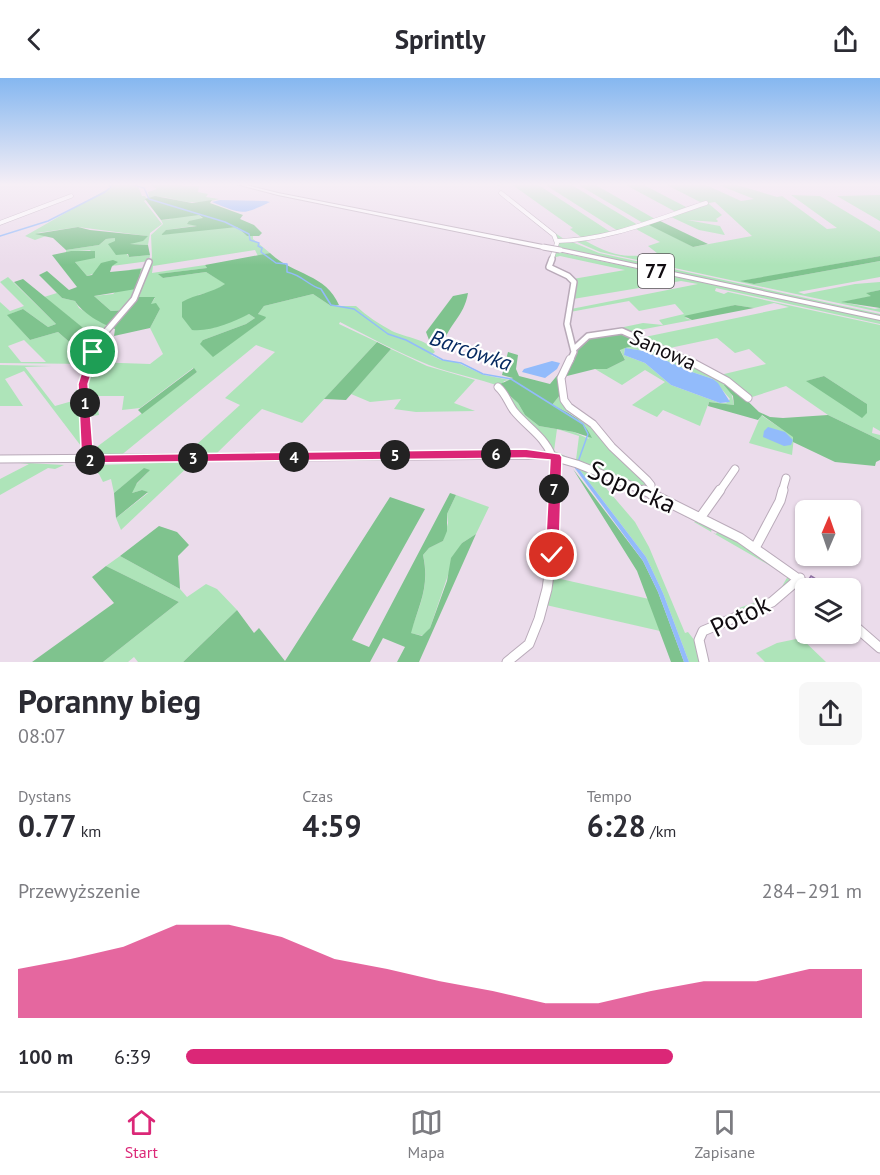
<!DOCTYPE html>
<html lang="pl">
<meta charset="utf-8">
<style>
:root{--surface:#fff;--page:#f7f7f7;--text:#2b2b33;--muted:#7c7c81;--line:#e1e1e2;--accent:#db2777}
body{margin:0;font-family:"PT Sans",sans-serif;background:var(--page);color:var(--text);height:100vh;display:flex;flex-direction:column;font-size:22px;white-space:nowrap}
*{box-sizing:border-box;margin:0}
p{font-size:20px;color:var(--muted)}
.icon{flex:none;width:33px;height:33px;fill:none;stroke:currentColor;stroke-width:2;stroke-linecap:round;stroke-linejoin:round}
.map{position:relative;height:584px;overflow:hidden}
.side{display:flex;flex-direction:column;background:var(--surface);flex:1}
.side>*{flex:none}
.needle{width:39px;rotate:2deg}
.controls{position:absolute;left:795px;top:422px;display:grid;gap:12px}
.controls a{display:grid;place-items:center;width:66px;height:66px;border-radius:9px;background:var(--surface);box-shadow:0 2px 4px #0004;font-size:30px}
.pin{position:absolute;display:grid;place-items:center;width:51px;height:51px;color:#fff;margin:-26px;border:3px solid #fff;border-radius:50%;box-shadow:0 2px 6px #0007}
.km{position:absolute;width:30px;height:30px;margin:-15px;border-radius:50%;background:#222;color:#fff;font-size:16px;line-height:30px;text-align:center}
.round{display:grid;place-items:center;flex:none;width:63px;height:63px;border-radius:9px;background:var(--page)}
.head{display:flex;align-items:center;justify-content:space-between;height:102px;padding:0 18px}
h1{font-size:33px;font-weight:700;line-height:45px}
.stats{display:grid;grid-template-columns:repeat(3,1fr);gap:9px;height:102px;padding:6px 18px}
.stats div{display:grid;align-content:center}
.stats b{font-size:30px;font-weight:700}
.stats small{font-size:16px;font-weight:400}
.stats p{font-size:16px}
.chart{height:168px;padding:12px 18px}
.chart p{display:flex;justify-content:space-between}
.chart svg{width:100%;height:108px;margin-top:6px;fill:var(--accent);opacity:.7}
ul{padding:0 18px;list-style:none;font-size:20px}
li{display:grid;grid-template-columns:96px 72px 1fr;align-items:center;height:45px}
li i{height:15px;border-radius:8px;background:var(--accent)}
header{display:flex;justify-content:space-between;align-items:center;height:78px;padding:0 18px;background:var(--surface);font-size:27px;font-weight:700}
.dock{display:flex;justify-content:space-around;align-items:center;height:84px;border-top:2px solid var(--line);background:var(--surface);font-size:16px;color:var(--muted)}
.dock a{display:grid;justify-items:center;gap:3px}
.dock .active{color:var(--accent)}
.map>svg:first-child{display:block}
.green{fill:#aee4b9;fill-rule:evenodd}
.forest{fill:#7fc38e}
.water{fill:#92bbfb}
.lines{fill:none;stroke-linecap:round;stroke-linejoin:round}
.stream{stroke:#92bbfb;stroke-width:1.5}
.minor-far3-casing{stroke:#b9aab9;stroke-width:5}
.minor-far2-casing{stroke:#b9aab9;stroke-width:8}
.minor-far1-casing{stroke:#b9aab9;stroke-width:9}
.minor-casing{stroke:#b9aab9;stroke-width:11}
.major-casing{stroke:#b9aab9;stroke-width:2}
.minor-far3{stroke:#fff;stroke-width:4}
.minor-far2{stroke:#fff;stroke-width:5}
.minor-far1{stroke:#fff;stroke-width:7}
.minor{stroke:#fff;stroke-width:9}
.major{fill:#fff;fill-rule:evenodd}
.major-bridge-casing{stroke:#b9aab9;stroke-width:7;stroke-linecap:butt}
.major-bridge{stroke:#fff;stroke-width:5}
.wall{fill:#b18fc8}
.building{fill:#cea6e9;stroke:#9074a3;stroke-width:1.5}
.route{fill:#db2777;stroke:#fff;stroke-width:1.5}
.labels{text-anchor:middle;stroke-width:4.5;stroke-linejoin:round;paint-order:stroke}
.shield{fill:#fff;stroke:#585558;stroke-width:1.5}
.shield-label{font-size:20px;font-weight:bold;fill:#110c11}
.street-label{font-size:21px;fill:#110c11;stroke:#fff}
.water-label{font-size:22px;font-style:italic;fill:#062a61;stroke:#fff}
.near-street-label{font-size:26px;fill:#110c11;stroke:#fff}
</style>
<header><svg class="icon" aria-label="back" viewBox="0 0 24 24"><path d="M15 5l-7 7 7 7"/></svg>Sprintly<svg class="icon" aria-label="share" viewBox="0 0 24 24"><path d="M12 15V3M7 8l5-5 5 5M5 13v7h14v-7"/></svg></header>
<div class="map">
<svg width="880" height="584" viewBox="0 0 880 584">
<rect width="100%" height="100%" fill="#ebdceb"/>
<path class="green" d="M109 106H130L138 108 142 118H145L147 121 144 123 162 146 150 155 148 167 130 166 147 158 78 149 37 155 46 158 35 162 25 158 111 109Z
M149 106H186L182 108H199L198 114 208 116 206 119 219 121C214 123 195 125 188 124 175 123 163 116 149 120L148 114 157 111Z
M495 106H537L612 155 578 162 558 161 555 155 564 161 581 159 570 151 573 150 511 106 497 108 504 117Z
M544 106H570L638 147 618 153Z
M577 106H594L655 141 643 145Z
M624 106H642L688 130 676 134Z
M665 106H704L741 123 754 121 716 106H734L777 119 782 118 827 151 837 150 791 117 820 118 880 154V178L742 203 754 206 880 183V199L798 214 804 216 855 206 880 204V212L867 215 873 218 843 224 875 231 880 230V234L600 174 577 164 584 162C611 178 628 181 657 175L648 168 660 164 634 150 702 125ZM715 124 752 158 693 169 648 145 669 138 699 152 725 157 720 148 687 142 717 144 718 143 716 141 722 137 708 125Z
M880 117V143L837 118Z
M176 137H199L203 141 188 146 201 147 166 152 237 149 247 158H253V161L270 175 258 178 255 172 153 188 152 195 205 187 207 190 159 196 163 200 206 194 226 206 211 214 198 217 213 250 249 236 255 240 246 246 203 262 231 265 265 241 258 236 264 228 313 216 331 228H356C367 238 379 246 392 253 406 260 426 260 435 274L431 277 441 282 456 284 484 297 510 302 504 303 501 309C478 300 453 296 429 287 399 275 369 259 340 244L339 246 377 264 302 345 262 331 215 377H185L240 327 225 320 275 274 256 267 119 379 94 378 90 374 197 294 193 290 140 330 122 332 124 318H96L99 337 86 339 87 294 92 284 150 286 163 276 150 250 160 231 150 227 155 220 136 219 152 179 151 157 163 146 161 142 172 141 166 138Z
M115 160 129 179 150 177 149 183 112 188 116 187 87 198 75 184 91 172 66 174V172L99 167 106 161Z
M572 164 599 175 880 236V238L566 171 558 174 880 242V246L716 210 715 213 724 216 728 214 880 247V353L873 349 872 355 880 357V362L828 337 786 308 749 320 720 297 766 286 749 271 735 275 717 260 665 271 640 260 789 229 774 225 754 230 735 227 685 240 692 242 629 254 595 255 643 245 663 247 659 242 684 236 675 226 639 233 629 223 570 234 571 231 698 206 681 203 573 221 575 208 577 206 573 201 625 192 560 178 556 179 553 185 552 183 559 165ZM824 298 867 326 807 303Z
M147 189 134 217 124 232 111 233 94 218 113 216 141 192H129Z
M8 199 56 246 48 249 23 231 8 237 30 262 58 254 89 281 87 286 0 285V224L10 233 24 228 0 204ZM24 262 46 284H21L8 268Z
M57 215 62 220 75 223 79 230 109 249 98 262 44 219Z
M627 268 649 271 669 280 672 277 729 305 734 327 709 324 700 348 663 332 657 339 632 327 665 304 645 292 622 307 595 291H607L625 282 620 271ZM625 270 644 273 692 294 713 301 730 321 726 325H720L671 307 645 285 624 277Z
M391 271 427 288 475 302 454 325 475 333 416 334 394 331 401 321 370 324 351 316Z
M0 287 52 288 25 289 55 328 76 322 75 313 82 311 84 375 74 379 84 372 24 293 5 301 23 328H0Z
M508 316 518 325 525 337 539 348 574 354 589 361 574 337 552 327 560 317 648 406V410L576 382 579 358 557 351 554 373 572 381 556 377 546 361 512 330Z
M761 337 794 359 792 377 749 365Z
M10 384 64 387 55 391 48 390 0 417V401L29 386Z
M193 384 121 452 116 440 148 415 142 412 132 415 131 412 148 394 130 402 114 415 111 401 103 404 99 396 92 391 95 388H68Z
M579 391 594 396 635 444 649 469 685 555 688 554 695 563 701 584H689L663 515 646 479Z
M456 417 489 429 476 456 462 465 448 497 430 550 424 558 410 555C420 528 430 506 423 477L429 470 443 463 448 445 447 436Z
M698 442 712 450 711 454 716 456 718 453 789 495 790 503C776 519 761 525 741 531L739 530 777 517 788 498 694 444Z
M120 478 180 511 187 519 206 506 217 511 237 532 183 584H138L134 579 128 584H103L179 524 106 488Z
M552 499 649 521 660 553 546 527Z
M801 560 826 584H765L756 575 777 565Z"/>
<path class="forest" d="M155 118 192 125 212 122 210 125 243 137 240 141 254 147 262 155 259 158H247L237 149 161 157 166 152 197 148 187 146 189 143 203 140 199 137 161 142 145 121Z
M658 142 708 166 693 169 647 146Z
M78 149 90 152 148 158 143 163 130 166 148 167 150 177 129 179 128 176 116 177 108 166 115 163V160L106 161 99 167 66 172 53 160 35 156Z
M71 173H95V180L75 184 87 198 92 197 101 185 113 182 118 184 112 188 110 194 141 191 136 211 94 218 111 233 127 232 136 219H155L151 226 156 225 160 231 150 250 114 258 115 251C102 246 82 235 75 223L62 220 39 197 47 193 69 212 77 209 52 177Z
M270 175C293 197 326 196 339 227L331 228 313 216 264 228 258 236 266 239 265 241 213 279 200 266 203 262 246 246 255 240 249 236C234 244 210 254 192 252L182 239V224C196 216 212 215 225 206L206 194 163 200 158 196 207 190 205 187Z
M880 178V183L754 206 740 203Z
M23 201 98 262 89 281 58 254 30 262 7 237 23 231 48 249 56 246 14 204Z
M880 212V230L841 224 871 218 866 215Z
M468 215C464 239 449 245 443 267L429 262 426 254 453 218Z
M735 227 754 230 692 242 684 238Z
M621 254 672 277 669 280C653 273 637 263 620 272L625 282 607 291H595L563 299 585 260Z
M377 264 391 271 346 322 324 321Z
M508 274 518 277 516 291 519 298 550 306 560 294V317L552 327C570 335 584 342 592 360L574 354 539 348 525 337 518 325 498 307 513 300 502 297Z
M194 290 197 294 142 336 138 332Z
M824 298 867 326V335L862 340 806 303Z
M729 305 759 334 770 339 783 340 828 337 880 362V382L876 384 875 388 835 384 793 364V359L762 337 758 342 708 328 709 324 734 327 733 318 724 307Z
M144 390 150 392 137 405 132 415 142 412 148 414 116 440 114 415Z
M573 391 643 483 658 514 684 584H671L637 493Z
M450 415 456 417 447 436V453L443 463 429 470 423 477C430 509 419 526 411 555L422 558 430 550 447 503 451 480 462 465 476 456 419 584H397L405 569 383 560 370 584H183L237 532 254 555 259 550 285 583 390 419 425 431 352 562 369 569Z
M159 448 177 454 189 467 178 478 180 511 120 478Z
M106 488 179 524 103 584H32L114 525 92 499Z"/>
<path class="water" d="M220 122 266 123 270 124C241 138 242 136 212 124Z
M625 270 644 273 692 294 713 301 718 305 730 324 720 325 671 307 645 285 624 277Z
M552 283 560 285 557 291 545 300 522 294 524 291Z
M768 349 785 354 793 362 791 367 784 368 763 359 764 353Z
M574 389 579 391 646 479 663 515 689 584H684L658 514 643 483Z"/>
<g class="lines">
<path class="stream" d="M131 106 144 110 149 121 225 144 249 156 250 162 259 165 258 168 262 170 261 174 276 185 287 186V194C304 198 307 207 321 211L331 227 354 231 388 256 406 262 443 282 461 285 483 296 511 301 583 346 588 356 578 384
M0 158 48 143 105 114 111 109 107 106"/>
<defs>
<path id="minor-far3" d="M501 115 554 157 557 165 551 183
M0 145 71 118
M557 163C610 162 657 141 706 125"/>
<path id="minor-far2" d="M552 181 549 189 568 198 574 204 567 246 574 274 570 283
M575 270 588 258 622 253 689 283
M90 283 103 257 134 221 149 184"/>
<path id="minor-far1" d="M570 281 561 300 564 322 569 329 593 346 612 369 647 402 651 407V414
M686 281 727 303 748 320
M498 309C506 316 508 325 514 333 527 349 544 358 552 378
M0 381 546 377 577 386 647 414
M84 382C92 349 75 313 91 281
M555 414 556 379
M719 414 735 391
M782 414 786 400"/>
<path id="minor" d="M644 412 740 460 811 510
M651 412V416
M700 440 720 412
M755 470 780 423 783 412
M850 544 880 570
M507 584 529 566 539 541 547 511 553 468 555 412
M704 584 699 562 703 553 772 524 800 500"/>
<path id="major" d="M236 106H242L278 115 543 167 546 169 543 171 278 117Z
M560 170 880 238V242L558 173V171Z"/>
</defs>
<use href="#minor-far3" class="minor-far3-casing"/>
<use href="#minor-far2" class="minor-far2-casing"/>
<use href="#minor-far1" class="minor-far1-casing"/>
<use href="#minor" class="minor-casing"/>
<use href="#major" class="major-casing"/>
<use href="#minor-far3" class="minor-far3"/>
<use href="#minor-far2" class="minor-far2"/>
<use href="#minor-far1" class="minor-far1"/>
<use href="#minor" class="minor"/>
<use href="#major" class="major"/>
<defs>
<path id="major-bridge" d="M543 169 560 172"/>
</defs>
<use href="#major-bridge" class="major-bridge-casing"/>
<use href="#major-bridge" class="major-bridge"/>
</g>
<path class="wall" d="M811 498 828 510H806V541L798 535 803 524 796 517Z"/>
<path class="building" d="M811 498 821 504 828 510H813L807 504Z"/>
<linearGradient id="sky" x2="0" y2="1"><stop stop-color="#85b7f0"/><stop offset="0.57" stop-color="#f6eff6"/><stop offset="1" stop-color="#f6eff6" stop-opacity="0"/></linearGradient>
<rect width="880" height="187" fill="url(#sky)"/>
<path class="route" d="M93 272 98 274 88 306 93 370 91 377 525 371 560 376 562 379 559 477 557 481 552 483 547 481 545 477 550 382 525 380 80 385 78 382 81 370 78 306 88 274Z"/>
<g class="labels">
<rect class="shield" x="638" y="176" width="36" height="34" rx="4.5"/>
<g class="shield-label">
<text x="656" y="200">77</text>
</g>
<g class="street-label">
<text transform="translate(663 272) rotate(24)" y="7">Sanowa</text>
</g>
<g class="water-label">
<text transform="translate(471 272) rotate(19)" y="8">Barcówka</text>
</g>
<g class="near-street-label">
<text transform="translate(632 409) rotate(24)" y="9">Sopocka</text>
<text transform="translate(740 538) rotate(-26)" y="9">Potok</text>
</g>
</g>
</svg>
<div class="controls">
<a><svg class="needle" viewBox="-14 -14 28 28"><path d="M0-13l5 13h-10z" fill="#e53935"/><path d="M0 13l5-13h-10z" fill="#7c7c81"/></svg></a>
<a><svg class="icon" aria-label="layers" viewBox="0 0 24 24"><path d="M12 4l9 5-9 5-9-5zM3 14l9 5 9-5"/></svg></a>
</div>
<div class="pin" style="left:93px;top:274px;background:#1e9e55"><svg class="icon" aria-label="arrive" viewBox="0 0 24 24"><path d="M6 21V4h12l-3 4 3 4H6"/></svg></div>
<div class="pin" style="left:552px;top:477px;background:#d93025"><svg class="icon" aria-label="check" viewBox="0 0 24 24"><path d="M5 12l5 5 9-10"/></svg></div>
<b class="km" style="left:85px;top:325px">1</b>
<b class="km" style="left:90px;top:382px">2</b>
<b class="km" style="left:193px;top:380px">3</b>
<b class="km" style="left:294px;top:379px">4</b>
<b class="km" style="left:395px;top:377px">5</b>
<b class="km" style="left:496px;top:376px">6</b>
<b class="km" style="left:554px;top:411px">7</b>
</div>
<section class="side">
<div class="head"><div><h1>Poranny bieg</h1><p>08:07</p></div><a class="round"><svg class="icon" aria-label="share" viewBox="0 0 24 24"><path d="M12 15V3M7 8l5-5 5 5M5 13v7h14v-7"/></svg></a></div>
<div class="stats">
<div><p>Dystans</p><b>0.77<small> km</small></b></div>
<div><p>Czas</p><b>4:59</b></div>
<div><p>Tempo</p><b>6:28<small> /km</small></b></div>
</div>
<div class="chart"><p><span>Przewyższenie</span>284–291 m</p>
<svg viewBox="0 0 160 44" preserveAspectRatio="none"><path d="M0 44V24L10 20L20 15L30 6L40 6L50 11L60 20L70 24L80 29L90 33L100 38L110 38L120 33L130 29L140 29L150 24L160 24V44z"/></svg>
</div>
<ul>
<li><b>100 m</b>6:39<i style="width:72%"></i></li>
</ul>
</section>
<nav class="dock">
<a class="active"><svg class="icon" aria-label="home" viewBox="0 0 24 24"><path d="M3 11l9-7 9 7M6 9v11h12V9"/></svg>Start</a>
<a><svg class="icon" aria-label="map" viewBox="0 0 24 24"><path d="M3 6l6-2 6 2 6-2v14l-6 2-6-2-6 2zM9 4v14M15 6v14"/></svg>Mapa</a>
<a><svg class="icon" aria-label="saved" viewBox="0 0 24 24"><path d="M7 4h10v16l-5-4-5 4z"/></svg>Zapisane</a>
</nav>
